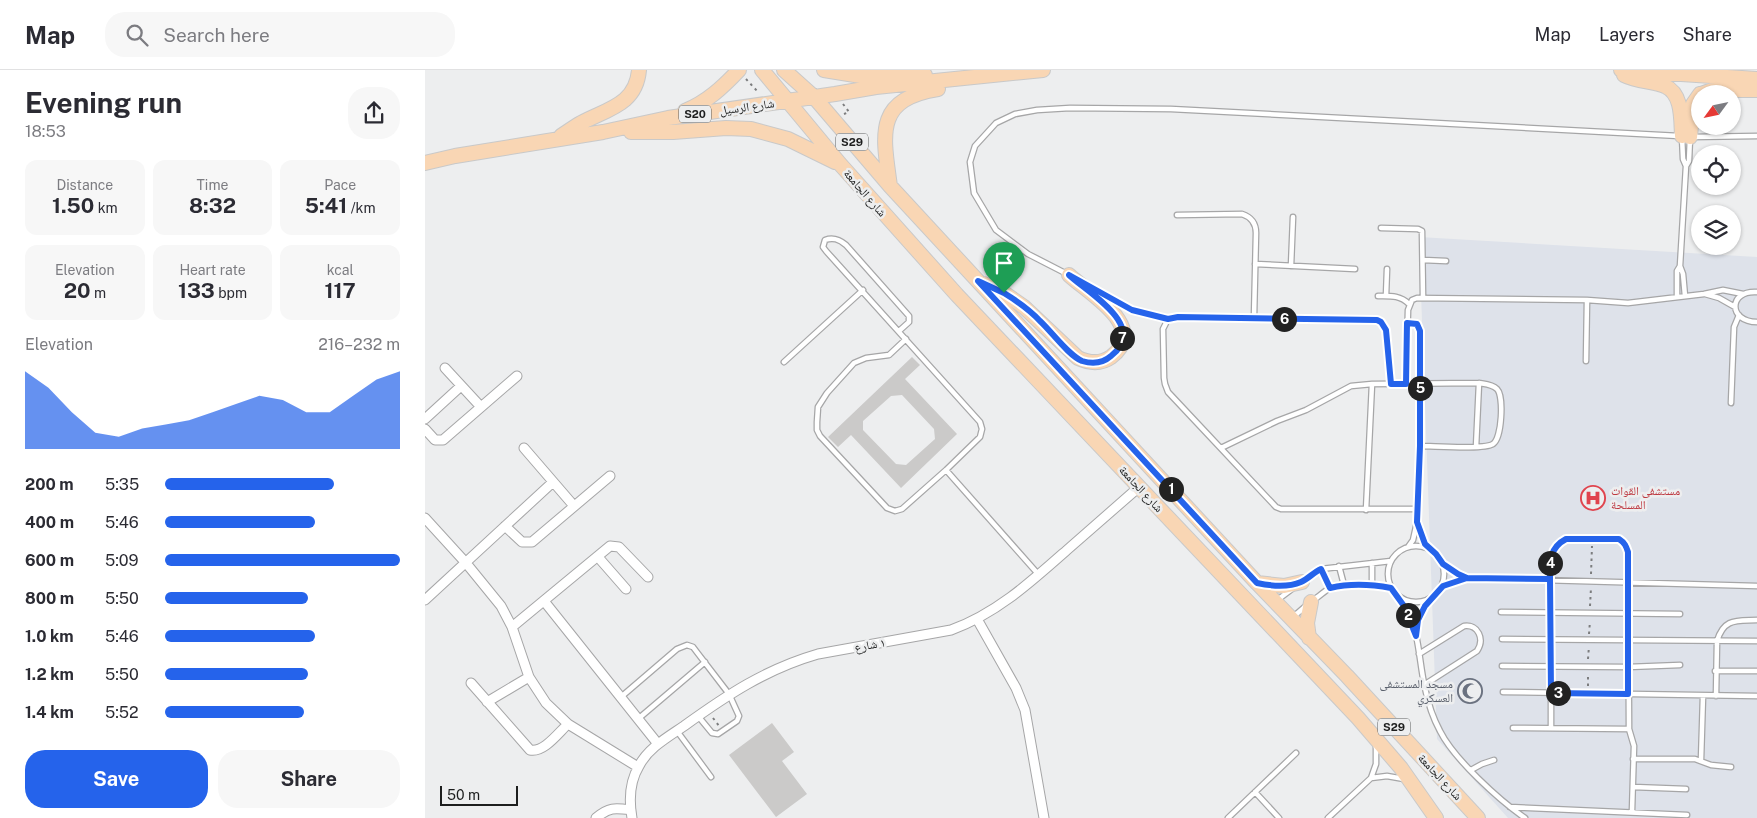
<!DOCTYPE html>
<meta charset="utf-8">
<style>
:root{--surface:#fff;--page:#f7f7f7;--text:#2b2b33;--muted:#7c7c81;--line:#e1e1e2;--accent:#2563eb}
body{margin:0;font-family:"Public Sans","Noto Naskh Arabic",sans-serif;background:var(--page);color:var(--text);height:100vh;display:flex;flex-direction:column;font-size:19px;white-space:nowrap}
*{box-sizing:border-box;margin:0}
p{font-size:16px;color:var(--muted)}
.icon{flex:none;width:28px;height:28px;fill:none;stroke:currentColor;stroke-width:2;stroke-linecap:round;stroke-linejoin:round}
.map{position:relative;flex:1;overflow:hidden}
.side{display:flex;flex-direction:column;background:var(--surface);width:425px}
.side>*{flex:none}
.needle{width:32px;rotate:237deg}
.fabs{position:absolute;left:1266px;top:15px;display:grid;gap:10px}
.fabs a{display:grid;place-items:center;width:50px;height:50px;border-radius:50%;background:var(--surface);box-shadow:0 1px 4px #0004;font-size:25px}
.scale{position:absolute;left:15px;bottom:12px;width:78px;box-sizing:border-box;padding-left:5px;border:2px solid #1d1e1e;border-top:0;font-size:14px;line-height:18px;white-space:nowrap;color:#1d1e1e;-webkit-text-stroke:4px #edeeef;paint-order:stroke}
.pin{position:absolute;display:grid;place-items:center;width:42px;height:42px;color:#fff;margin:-51px -21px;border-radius:50% 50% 50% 0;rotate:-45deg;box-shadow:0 0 5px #0007}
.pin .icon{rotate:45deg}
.km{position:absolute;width:25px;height:25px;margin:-12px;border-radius:50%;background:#222;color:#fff;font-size:14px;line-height:25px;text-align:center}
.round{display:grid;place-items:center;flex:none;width:52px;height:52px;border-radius:20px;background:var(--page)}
.head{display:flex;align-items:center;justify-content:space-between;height:85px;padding:0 25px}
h1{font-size:28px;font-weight:700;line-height:38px}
.figures{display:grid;grid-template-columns:repeat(3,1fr);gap:8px;height:85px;padding:5px 25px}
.figures div{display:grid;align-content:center;border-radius:12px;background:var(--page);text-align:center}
.figures b{font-size:21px;font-weight:700}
.figures small{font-size:14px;font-weight:400}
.figures p{font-size:14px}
.chart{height:140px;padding:10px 25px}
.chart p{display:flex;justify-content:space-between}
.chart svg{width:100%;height:90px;margin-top:5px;fill:var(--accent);opacity:.7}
.button{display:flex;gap:10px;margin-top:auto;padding:10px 25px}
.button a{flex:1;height:58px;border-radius:20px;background:var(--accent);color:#fff;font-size:20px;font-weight:700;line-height:58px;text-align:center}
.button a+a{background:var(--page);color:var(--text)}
ul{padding:0 25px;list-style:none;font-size:16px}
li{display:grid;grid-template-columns:80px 60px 1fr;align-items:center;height:38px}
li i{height:12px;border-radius:6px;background:var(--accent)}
header{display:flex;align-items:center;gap:30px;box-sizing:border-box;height:70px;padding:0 25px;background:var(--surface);border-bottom:1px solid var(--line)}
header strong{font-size:24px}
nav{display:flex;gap:28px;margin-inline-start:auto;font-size:18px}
.search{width:350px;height:45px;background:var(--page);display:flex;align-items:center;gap:12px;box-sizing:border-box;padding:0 18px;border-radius:20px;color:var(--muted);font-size:19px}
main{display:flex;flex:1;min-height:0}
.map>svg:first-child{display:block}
.built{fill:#dee2ea}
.building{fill:#cbcac9;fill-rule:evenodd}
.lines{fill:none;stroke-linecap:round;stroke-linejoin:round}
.lane-casing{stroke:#a6a6a7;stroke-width:7}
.street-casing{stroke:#a6a6a7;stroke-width:11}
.primary-casing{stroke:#c9c9c9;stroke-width:16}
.path{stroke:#7c7d7e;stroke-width:2;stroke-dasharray:2.5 4;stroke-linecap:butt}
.lane{stroke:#fff;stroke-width:4.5}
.street{stroke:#fff;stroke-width:9}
.primary{stroke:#f9d6b4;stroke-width:14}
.route-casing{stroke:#fff;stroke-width:10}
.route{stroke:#2563eb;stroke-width:6}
.labels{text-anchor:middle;stroke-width:5;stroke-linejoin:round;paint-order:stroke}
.shield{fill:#edeeef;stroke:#5b5c5d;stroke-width:1}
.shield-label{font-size:11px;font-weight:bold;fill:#1d1e1e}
.street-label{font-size:12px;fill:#1d1e1e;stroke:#edeeef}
.health-label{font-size:12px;fill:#be3a42;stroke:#edeeef;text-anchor:start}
.worship-label{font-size:12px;fill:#5b616d;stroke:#edeeef;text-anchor:end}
</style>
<header>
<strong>Map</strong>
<div class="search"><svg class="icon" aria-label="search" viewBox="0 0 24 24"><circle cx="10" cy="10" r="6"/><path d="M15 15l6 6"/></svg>Search here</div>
<nav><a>Map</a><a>Layers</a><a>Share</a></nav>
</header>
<main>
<section class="side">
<div class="head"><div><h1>Evening run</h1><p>18:53</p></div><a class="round"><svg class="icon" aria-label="share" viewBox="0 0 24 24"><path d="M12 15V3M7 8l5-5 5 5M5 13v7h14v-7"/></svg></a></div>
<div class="figures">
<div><p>Distance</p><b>1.50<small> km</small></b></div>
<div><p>Time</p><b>8:32</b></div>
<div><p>Pace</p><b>5:41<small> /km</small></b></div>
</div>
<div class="figures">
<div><p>Elevation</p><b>20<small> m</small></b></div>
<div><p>Heart rate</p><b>133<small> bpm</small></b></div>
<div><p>kcal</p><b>117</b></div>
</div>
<div class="chart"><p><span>Elevation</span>216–232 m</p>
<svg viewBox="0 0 160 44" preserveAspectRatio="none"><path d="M0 44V6L10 14L20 26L30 36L40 38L50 34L60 32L70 30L80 26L90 22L100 18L110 20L120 26L130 26L140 18L150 10L160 6V44z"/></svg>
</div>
<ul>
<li><b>200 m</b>5:35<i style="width:72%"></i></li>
<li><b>400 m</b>5:46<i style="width:64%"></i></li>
<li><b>600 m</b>5:09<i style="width:100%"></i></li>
<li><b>800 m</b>5:50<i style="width:61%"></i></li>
<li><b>1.0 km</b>5:46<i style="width:64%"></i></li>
<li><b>1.2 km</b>5:50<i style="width:61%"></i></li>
<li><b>1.4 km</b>5:52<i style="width:59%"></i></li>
</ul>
<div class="button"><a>Save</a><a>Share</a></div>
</section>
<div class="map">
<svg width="1332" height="748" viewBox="0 0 1332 748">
<rect width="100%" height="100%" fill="#edeeef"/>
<path class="built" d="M994 167 1332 187V748H1083L1012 669Z"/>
<path class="building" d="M487 287 495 295 480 309 532 364 476 418 426 365 413 377 403 367ZM477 325 509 359 510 369 481 395 471 394 438 360V351L466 326Z
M347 653 369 682 357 691 382 724 351 747 304 685Z"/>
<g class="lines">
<defs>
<path id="lane" d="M1257 67 1258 89 1261 96 1264 91 1265 68
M1266 67 1332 66
M752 145 817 144C826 147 831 153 831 163L829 248
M956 158 993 159 997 161 998 227
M998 190 1021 191
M830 194 930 199
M866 196 868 147
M1255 196 1258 204 1260 226
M642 204 603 184 571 160 549 123 545 92 550 76 571 53 590 44 612 40 645 38 746 39 1254 66
M675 222 707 240 743 249
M1332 222C1303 220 1303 252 1332 252
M1280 224 1294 228 1310 237
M953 226C965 226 975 225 984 234
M961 226 962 199
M1252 226V201L1255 196 1261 96
M982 253 992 254 995 258V376L992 452 988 470 983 477
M474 261 484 252V246L421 175C414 169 408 167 400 170L398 177 401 181 555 352 557 359 555 367 521 400 477 439 470 441 462 438 395 366 392 360V352L393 337 402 323 429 293 441 288 464 285 481 269
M1161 291 1162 230
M359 292 438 220
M966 314 961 260 956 252 952 250 753 247 743 249 738 259 739 308 740 314 743 322 851 437 856 439H993
M981 314 983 240 987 230 992 228 1162 230 1203 233 1279 224 1298 220 1318 224
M1306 333 1309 257 1314 245
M1051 377 1054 313
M796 378 852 351 881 340 926 316 947 314 1054 313C1060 314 1067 314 1072 319 1079 326 1077 368 1068 374 1058 380 1010 376 995 376
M521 400 614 505
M941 440 947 314
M993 456 996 467 1004 478
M963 504a28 28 0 1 1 56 0a28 28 0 1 1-56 0Z
M1018 494 1025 500 1041 507
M914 496 919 515
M879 510 896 499 966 491
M947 515V493
M1018 516 1042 508 1332 516
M974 527C981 539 987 552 991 565 995 583 996 601 1000 618 1003 633 1008 648 1015 661 1029 689 1074 730 1100 748
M888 530C894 527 899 521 905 518 923 510 947 515 966 518
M851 531 867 519
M1076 542 1255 544
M867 548 882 535
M991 562 996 543 1004 530
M1077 569 1332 571
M994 584 1039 556C1053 554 1060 569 1052 581L999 615
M1077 596 1203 597 1255 595
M1290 601H1332
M1078 622 1332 626
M1291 626 1292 571C1299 548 1311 551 1332 550
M196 627 252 579 262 575 268 577 271 581 304 624 314 646 312 651 293 664 287 663 273 646
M213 649 280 592
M1126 657V486C1128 481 1130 476 1134 473 1146 464 1179 469 1194 469L1201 476 1203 483 1204 659 1209 676 1207 741
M1088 658 1204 659
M252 661 286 707
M1208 689H1270L1286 695 1306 697
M1276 690 1278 626
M1046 700 1057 694 1069 690
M946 708 962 706 979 709
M1208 717 1261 719
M830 722 854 748
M1085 737 1262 745
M803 748 871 683
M903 748 946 708 951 694V674"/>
<path id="street" d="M20 298 56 337
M0 349 36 316
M0 359 10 370H18L92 306
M99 378 149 436
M0 448 41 493 76 536 87 557 104 607 121 633 143 654 213 697
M80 456 97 472H107L185 406
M173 487 201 519
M0 530 128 412
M119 531 233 674
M552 549 591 618 600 640 619 748
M87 557 185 476 194 477 223 507
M46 613 105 680C119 683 134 662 143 654
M62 632 104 607
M171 748C184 737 190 738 206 740
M207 748C204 731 205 711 214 696 223 678 243 667 259 656 302 625 341 599 393 584L526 560C571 544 607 511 642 480 666 459 690 438 714 417"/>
<path id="primary" d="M337 0 415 94 532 225 933 648 976 698 1011 748
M359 0 389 27 465 116 832 513 922 606 1053 748
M399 0 436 6 500 5
M1196 0 1332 9
M1199 5C1213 12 1228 11 1240 16 1258 24 1256 50 1257 66
M1276 24 1287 20H1332
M260 41C282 32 298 17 314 0
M206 62H248L301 58 326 59 363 69 410 92
M136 66C142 62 149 57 156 53 182 39 211 35 214 0
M1265 67 1268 34 1275 24
M0 93 30 86 178 62 243 48 410 24 451 17 618 0
M465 116C458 65 449 29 513 19
M559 214 579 223 599 237 653 288C664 293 676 294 686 287 725 257 663 223 644 205
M832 513 859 516 877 512
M884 568 882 553 886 532"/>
</defs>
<use href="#lane" class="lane-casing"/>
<use href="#street" class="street-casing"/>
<use href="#primary" class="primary-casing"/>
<path class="path" d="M321 9 333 22
M418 34 424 42 419 44
M1166 504 1167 476
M1165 536 1166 518
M1164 564 1165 551
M1163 589 1164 576
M1163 616V603
M288 648 294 656"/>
<use href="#lane" class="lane"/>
<use href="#street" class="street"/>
<use href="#primary" class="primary"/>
</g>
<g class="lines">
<defs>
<path id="route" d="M579 223 553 211 832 513C846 516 862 518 876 512 883 509 889 502 896 499L905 518C926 513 945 514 966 518L979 536 991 566 993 550 1000 536 1018 516 1042 508 1125 509 1126 623 1203 624V482C1201 476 1200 473 1194 469H1141C1124 478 1125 492 1125 509L1042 508 1033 504 1018 494 1011 484 1000 474 992 452 995 376V261L992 254 982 253 981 314H966L961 260 956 252 952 250 753 247 743 249 707 240 644 205C663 223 724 256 686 286 678 293 667 294 657 291 643 285 627 262 615 251 605 240 592 231 579 223"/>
</defs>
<use href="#route" class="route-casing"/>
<use href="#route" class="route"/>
</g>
<defs>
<symbol id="hospital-ring" viewBox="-11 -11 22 22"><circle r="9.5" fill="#edeeef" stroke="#e0444e" stroke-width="1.5"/><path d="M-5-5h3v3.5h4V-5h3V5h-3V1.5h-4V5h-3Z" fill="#e0444e"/></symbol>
<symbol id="mosque-ring" viewBox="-11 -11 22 22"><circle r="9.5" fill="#edeeef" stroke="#6b7280" stroke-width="1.5"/><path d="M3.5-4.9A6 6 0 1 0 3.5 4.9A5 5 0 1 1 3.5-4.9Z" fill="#6b7280"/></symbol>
</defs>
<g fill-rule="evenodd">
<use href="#hospital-ring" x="1154" y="414" width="28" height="28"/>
<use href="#mosque-ring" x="1031" y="607" width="28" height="28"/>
</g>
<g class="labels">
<g class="shield">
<rect x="254" y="35.5" width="32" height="17" rx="4"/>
<rect x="411" y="63.5" width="32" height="17" rx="4"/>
<rect x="953" y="648.5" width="32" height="17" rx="4"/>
</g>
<g class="shield-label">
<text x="270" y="48">S20</text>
<text x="427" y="76">S29</text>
<text x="969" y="661">S29</text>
</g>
<g class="street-label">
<text transform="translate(322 37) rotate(-8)" y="4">شارع الرسيل</text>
<text transform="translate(440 123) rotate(49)" y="4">شارع الجامعة</text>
<text transform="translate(716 419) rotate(47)" y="4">شارع الجامعة</text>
<text transform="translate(445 575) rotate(-10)" y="4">١ شارع</text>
<text transform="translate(1015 707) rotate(47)" y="4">شارع الجامعة</text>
</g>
<g class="health-label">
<text x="1186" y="425">مستشفى القوات<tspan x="1186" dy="14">المسلحة</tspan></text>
</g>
<g class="worship-label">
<text x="1028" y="618">مسجد المستشفى<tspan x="1028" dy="14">العسكري</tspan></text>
</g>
</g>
</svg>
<div class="fabs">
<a><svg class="needle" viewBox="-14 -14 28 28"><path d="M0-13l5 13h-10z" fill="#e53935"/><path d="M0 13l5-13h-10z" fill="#7c7c81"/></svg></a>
<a><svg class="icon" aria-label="locate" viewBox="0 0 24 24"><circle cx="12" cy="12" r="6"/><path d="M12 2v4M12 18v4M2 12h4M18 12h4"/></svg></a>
<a><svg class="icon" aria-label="layers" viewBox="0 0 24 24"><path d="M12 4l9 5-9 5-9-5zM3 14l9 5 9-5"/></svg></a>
</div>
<div class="scale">50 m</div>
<div class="pin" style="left:579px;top:223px;background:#1e9e55"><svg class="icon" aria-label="arrive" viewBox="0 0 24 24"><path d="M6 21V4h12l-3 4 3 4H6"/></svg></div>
<b class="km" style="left:746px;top:419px">1</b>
<b class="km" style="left:983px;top:545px">2</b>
<b class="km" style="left:1133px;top:623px">3</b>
<b class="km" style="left:1125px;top:493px">4</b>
<b class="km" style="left:995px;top:318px">5</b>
<b class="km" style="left:859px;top:249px">6</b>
<b class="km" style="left:697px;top:268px">7</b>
</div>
</main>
